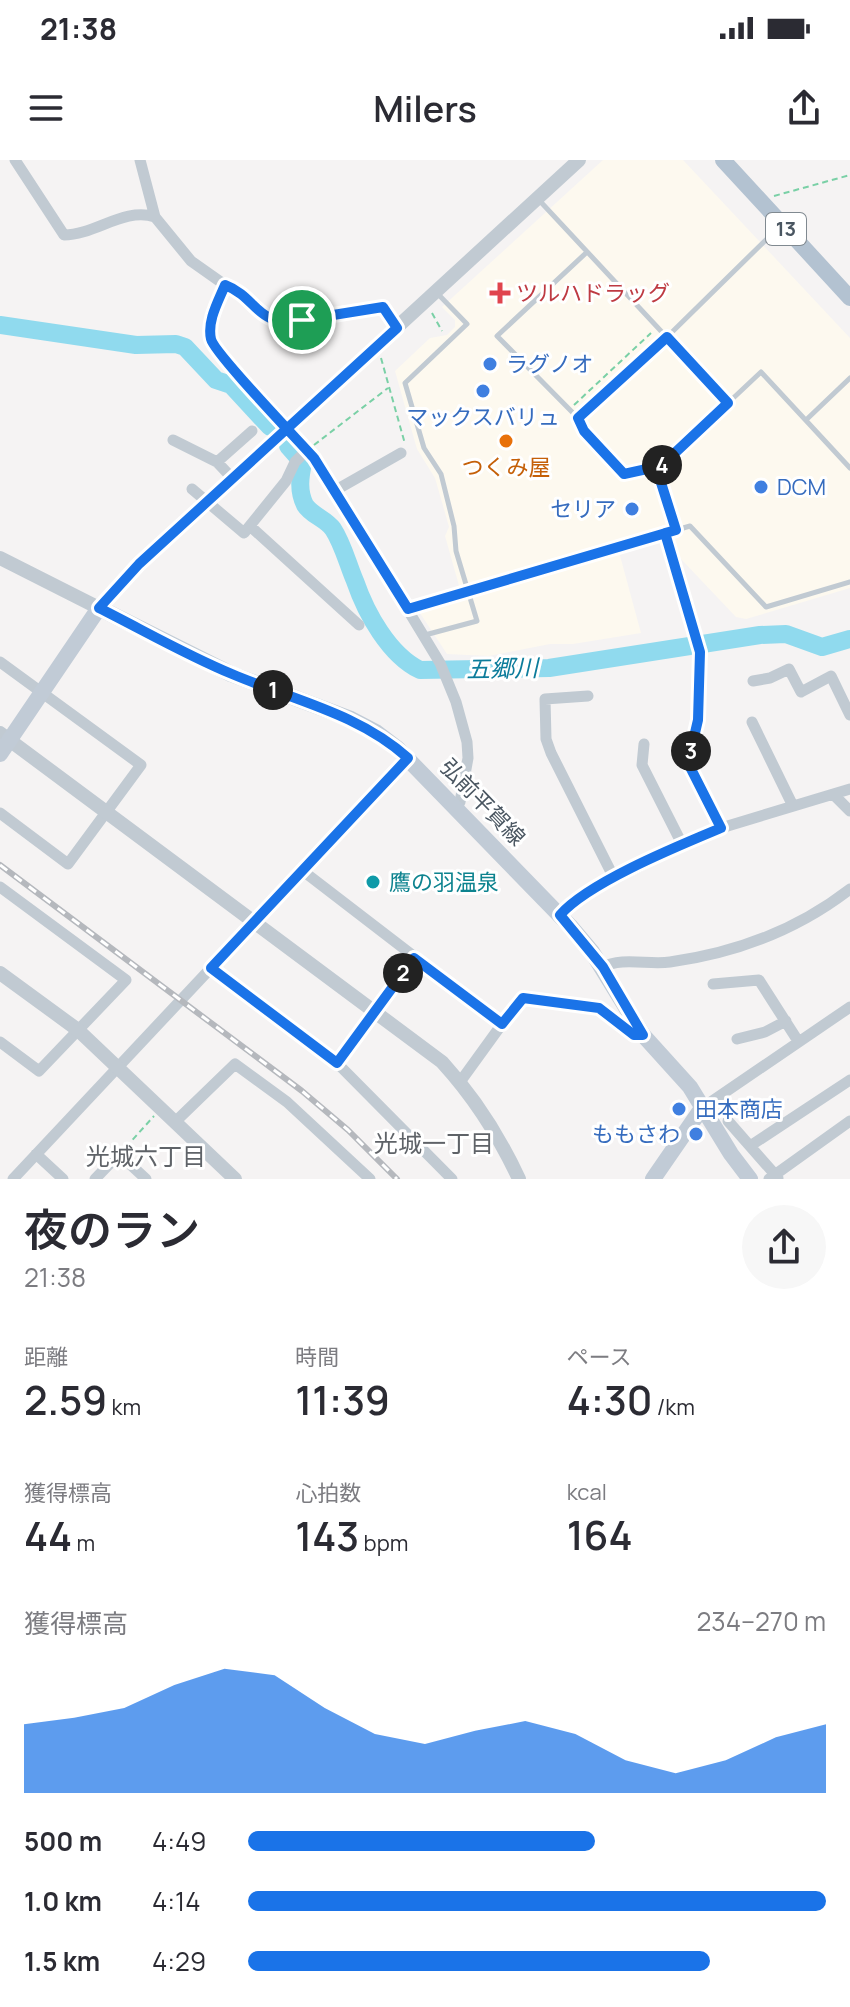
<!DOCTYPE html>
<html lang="ja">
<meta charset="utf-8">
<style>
:root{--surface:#fff;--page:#f7f7f7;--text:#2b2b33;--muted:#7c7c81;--accent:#1a73e8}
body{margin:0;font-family:Manrope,"Noto Sans JP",sans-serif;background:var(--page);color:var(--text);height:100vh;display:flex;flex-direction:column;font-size:30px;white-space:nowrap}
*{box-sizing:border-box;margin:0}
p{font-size:26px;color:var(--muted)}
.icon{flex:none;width:44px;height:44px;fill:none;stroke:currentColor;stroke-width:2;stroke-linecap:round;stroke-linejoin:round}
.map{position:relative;height:1019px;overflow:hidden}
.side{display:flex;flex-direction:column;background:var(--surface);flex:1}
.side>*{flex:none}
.pin{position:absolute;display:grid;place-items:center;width:68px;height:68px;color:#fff;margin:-34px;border:4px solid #fff;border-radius:50%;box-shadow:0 2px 8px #0007}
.km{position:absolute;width:40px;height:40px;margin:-20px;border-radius:50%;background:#222;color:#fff;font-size:22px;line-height:40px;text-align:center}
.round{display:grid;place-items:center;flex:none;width:84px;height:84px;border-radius:42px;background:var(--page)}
.summary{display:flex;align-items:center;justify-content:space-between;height:136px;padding:0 24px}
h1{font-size:44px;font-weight:600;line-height:60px}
.metrics{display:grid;grid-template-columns:repeat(3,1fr);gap:12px;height:136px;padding:8px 24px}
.metrics div{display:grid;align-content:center}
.metrics b{font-size:40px;font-weight:600}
.metrics small{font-size:22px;font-weight:400}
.metrics p{font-size:22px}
.chart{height:224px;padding:16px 24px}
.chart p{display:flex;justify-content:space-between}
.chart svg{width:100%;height:144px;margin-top:8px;fill:var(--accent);opacity:.7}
ul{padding:0 24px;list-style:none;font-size:26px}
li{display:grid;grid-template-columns:128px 96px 1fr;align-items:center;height:60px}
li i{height:20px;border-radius:10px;background:var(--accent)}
.status{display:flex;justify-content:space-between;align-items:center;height:56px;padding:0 40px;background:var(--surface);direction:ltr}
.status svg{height:22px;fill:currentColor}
header{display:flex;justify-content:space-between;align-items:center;height:104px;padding:0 24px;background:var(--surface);font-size:36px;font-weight:600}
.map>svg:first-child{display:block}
.commercial{fill:#fdf9ef}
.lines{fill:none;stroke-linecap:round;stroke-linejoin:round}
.river{stroke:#90daee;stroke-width:18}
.path{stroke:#7ad0a6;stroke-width:2;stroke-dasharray:6 4;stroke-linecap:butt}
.service{stroke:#c1cad2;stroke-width:5}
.minor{stroke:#c1cad2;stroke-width:11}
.tertiary{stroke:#c1cad2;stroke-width:14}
.secondary{stroke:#c1cbd6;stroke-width:16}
.primary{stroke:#b3c2d1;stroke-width:16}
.rail-casing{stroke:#b5b8bd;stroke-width:6}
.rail{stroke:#fff;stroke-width:3;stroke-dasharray:9;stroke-linecap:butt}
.route-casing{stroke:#fff;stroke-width:16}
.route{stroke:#1a73e8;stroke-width:10}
.health-dot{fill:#e0444e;stroke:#fff;stroke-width:3}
.shop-dot{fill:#3f7fe0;stroke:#fff;stroke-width:3}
.food-dot{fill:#e8710a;stroke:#fff;stroke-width:3}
.culture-dot{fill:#0f9aa8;stroke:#fff;stroke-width:3}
.labels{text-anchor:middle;stroke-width:6;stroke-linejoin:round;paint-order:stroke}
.shield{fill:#fff;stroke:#808990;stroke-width:2}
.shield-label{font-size:20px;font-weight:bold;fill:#4a5661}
.health-label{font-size:22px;fill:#be3a42;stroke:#fff;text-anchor:start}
.shop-label{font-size:22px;fill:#366cbe;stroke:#fff;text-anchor:start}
.food-label{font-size:22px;fill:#c56008;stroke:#fff}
.street-label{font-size:22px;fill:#4a5661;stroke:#fff}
.culture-label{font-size:22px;fill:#0d838f;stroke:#fff;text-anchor:start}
.water-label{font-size:24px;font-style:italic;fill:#0c7c9b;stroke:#fff}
.neighbourhood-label{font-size:24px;fill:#5f6368;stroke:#fff}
</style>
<div class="status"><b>21:38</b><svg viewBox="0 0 49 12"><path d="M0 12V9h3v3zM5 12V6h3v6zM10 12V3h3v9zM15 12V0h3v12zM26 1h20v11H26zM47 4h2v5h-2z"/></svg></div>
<header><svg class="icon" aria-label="menu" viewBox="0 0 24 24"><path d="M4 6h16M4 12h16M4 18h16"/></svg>Milers<svg class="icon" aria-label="share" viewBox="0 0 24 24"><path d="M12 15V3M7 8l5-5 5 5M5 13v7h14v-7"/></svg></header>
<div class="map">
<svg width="850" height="1019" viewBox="0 0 850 1019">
<rect width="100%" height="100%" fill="#f5f3f3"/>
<path class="commercial" d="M603 0H683L850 178V428L746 459 736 457 663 380 619 392 641 473 573 484H550L489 496 447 494 414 444 460 429 445 376 449 367 435 318 417 289 395 211 430 178 447 175 455 167V160L442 147Z"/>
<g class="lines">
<path class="river" d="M0 165 136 185 176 184 185 187 216 220 231 225 270 267
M288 286 303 303C300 317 298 331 305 345 311 355 326 359 333 369 343 384 348 405 355 421 366 453 389 495 420 510L549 508 760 475 786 474 822 487 850 479"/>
<path class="path" d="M774 36 850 15
M432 153 442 171
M381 198 405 284
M574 245 651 173
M314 285 388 228
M126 987 154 956"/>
<path class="service" d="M538 39 728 243
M587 92 497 176 578 258 584 271 624 314 662 305 761 212 850 308
M578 258 667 177 781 65
M806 260 850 218
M656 307 676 370
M409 449 690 366 766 447 850 422
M425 475 477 461 456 391 454 366 441 314 424 288 405 223 467 164 436 132"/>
<path class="minor" d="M15 0 64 75C95 75 124 47 155 57
M140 0 155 57 191 101 225 125 235 129 265 156 284 163 383 147 397 168
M225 125C217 145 206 164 213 185L323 310 440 503 456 542 467 582 468 598 460 642 457 647
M173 280 217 302 232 318
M217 302 252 271
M192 329 244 373 286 321 295 302 307 290
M336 330 401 293
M250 366 359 465
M665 373 700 492 698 560 688 603 721 668
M0 502 141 605 68 704 0 653
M753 521 770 518 789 509 801 532 831 516 850 555
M588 536 545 539 546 579 551 593 614 718
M752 562 793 646
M644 584 642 605 682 684
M834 635 850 651
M303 711 502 864 460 922
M0 727 126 820 39 911 0 882
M560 755 572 741 682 684 721 668 850 629
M603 807C621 797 649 805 670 802 735 793 797 770 850 729
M211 808 337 903 452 1019
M713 824 759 820 798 881
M502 864 523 838 599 848 634 875H643
M737 879 765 872 786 861
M337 903 414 798
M702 948 850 847
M728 961 778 1018
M175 962 235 904 287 942 370 1019
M750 986 850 920
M36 994 63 1019
M13 1019 408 598
M95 1019 119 994 146 1019
M769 1019 850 961"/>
<path class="tertiary" d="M0 398 99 448 139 404 579 0
M0 573 442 902C475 938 499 976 519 1019
M0 813 78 870 235 1019"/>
<path class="secondary" d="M0 594 99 448 231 514 351 559 376 572 397 588 570 766 592 792 643 875 690 927 731 994 750 1019
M653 1019 702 948"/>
<path class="primary" d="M723 0 850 138"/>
<defs>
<path id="rail" d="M0 705 302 931 348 970 397 1019"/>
</defs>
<use href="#rail" class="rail-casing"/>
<use href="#rail" class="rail"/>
</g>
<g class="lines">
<defs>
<path id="route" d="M302 160 383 147 397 168 139 404 99 448C143 470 186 495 232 514 293 540 358 553 408 598L211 808 337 903 414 798 502 864 523 838 599 848 634 875H643L603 807 560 755C589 722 678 686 721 668L688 603 698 560 700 492 665 373 676 370 656 307 624 314 584 271 578 258 667 177 728 243 662 305 656 307 658 313 676 370 408 449 314 298C299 281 214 193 211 179 207 161 218 142 225 125 259 138 255 168 302 160"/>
</defs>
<use href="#route" class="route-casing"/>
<use href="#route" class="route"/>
</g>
<path class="health-dot" d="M496 121h8v8h8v8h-8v8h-8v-8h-8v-8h8z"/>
<g class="shop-dot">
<circle cx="490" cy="204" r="8"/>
<circle cx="483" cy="231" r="8"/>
<circle cx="761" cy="327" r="8"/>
<circle cx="632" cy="349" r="8"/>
<circle cx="679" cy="949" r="8"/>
<circle cx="696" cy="974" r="8"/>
</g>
<circle class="food-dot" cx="506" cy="281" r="8"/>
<circle class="culture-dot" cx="373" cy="722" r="8"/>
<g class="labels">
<rect class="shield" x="766" y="53" width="40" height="32" rx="6"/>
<g class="shield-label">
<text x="786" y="76">13</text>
</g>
<g class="health-label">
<text x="516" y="141">ツルハドラッグ</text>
</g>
<g class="shop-label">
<text x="506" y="212">ラグノオ</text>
<text x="483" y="265" text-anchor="middle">マックスバリュ</text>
<text x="777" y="335">DCM</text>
<text x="616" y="357" text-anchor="end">セリア</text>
<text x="695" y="957">田本商店</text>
<text x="680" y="982" text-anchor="end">ももさわ</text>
</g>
<g class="food-label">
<text x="506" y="315">つくみ屋</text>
</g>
<g class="street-label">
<text transform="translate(483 642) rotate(46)" y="8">弘前平賀線</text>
</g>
<g class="culture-label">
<text x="389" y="730">鷹の羽温泉</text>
</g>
<g class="water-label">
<text transform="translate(502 509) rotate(-1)" y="8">五郷川</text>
</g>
<g class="neighbourhood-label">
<text x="434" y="992">光城一丁目</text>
<text x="146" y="1005">光城六丁目</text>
</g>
</g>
</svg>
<div class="pin" style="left:302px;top:160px;background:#1e9e55"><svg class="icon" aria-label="arrive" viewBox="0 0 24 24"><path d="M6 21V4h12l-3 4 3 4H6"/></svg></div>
<b class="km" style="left:273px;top:530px">1</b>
<b class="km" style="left:403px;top:813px">2</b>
<b class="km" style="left:691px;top:591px">3</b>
<b class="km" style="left:662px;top:305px">4</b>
</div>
<section class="side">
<div class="summary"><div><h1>夜のラン</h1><p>21:38</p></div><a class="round"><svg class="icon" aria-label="share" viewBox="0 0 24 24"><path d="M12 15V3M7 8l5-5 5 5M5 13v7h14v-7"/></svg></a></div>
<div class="metrics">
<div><p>距離</p><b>2.59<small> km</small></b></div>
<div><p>時間</p><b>11:39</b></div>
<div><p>ペース</p><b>4:30<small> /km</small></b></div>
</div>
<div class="metrics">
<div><p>獲得標高</p><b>44<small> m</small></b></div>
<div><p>心拍数</p><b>143<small> bpm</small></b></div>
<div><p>kcal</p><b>164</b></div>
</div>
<div class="chart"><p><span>獲得標高</span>234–270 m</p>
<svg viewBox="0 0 160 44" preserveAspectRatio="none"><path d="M0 44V23L10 21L20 18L30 11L40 6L50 8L60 18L70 26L80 29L90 25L100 22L110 26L120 34L130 38L140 34L150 27L160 23V44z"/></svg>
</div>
<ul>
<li><b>500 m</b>4:49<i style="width:60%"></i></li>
<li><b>1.0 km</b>4:14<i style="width:100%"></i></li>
<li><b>1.5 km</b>4:29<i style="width:80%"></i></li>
</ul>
</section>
